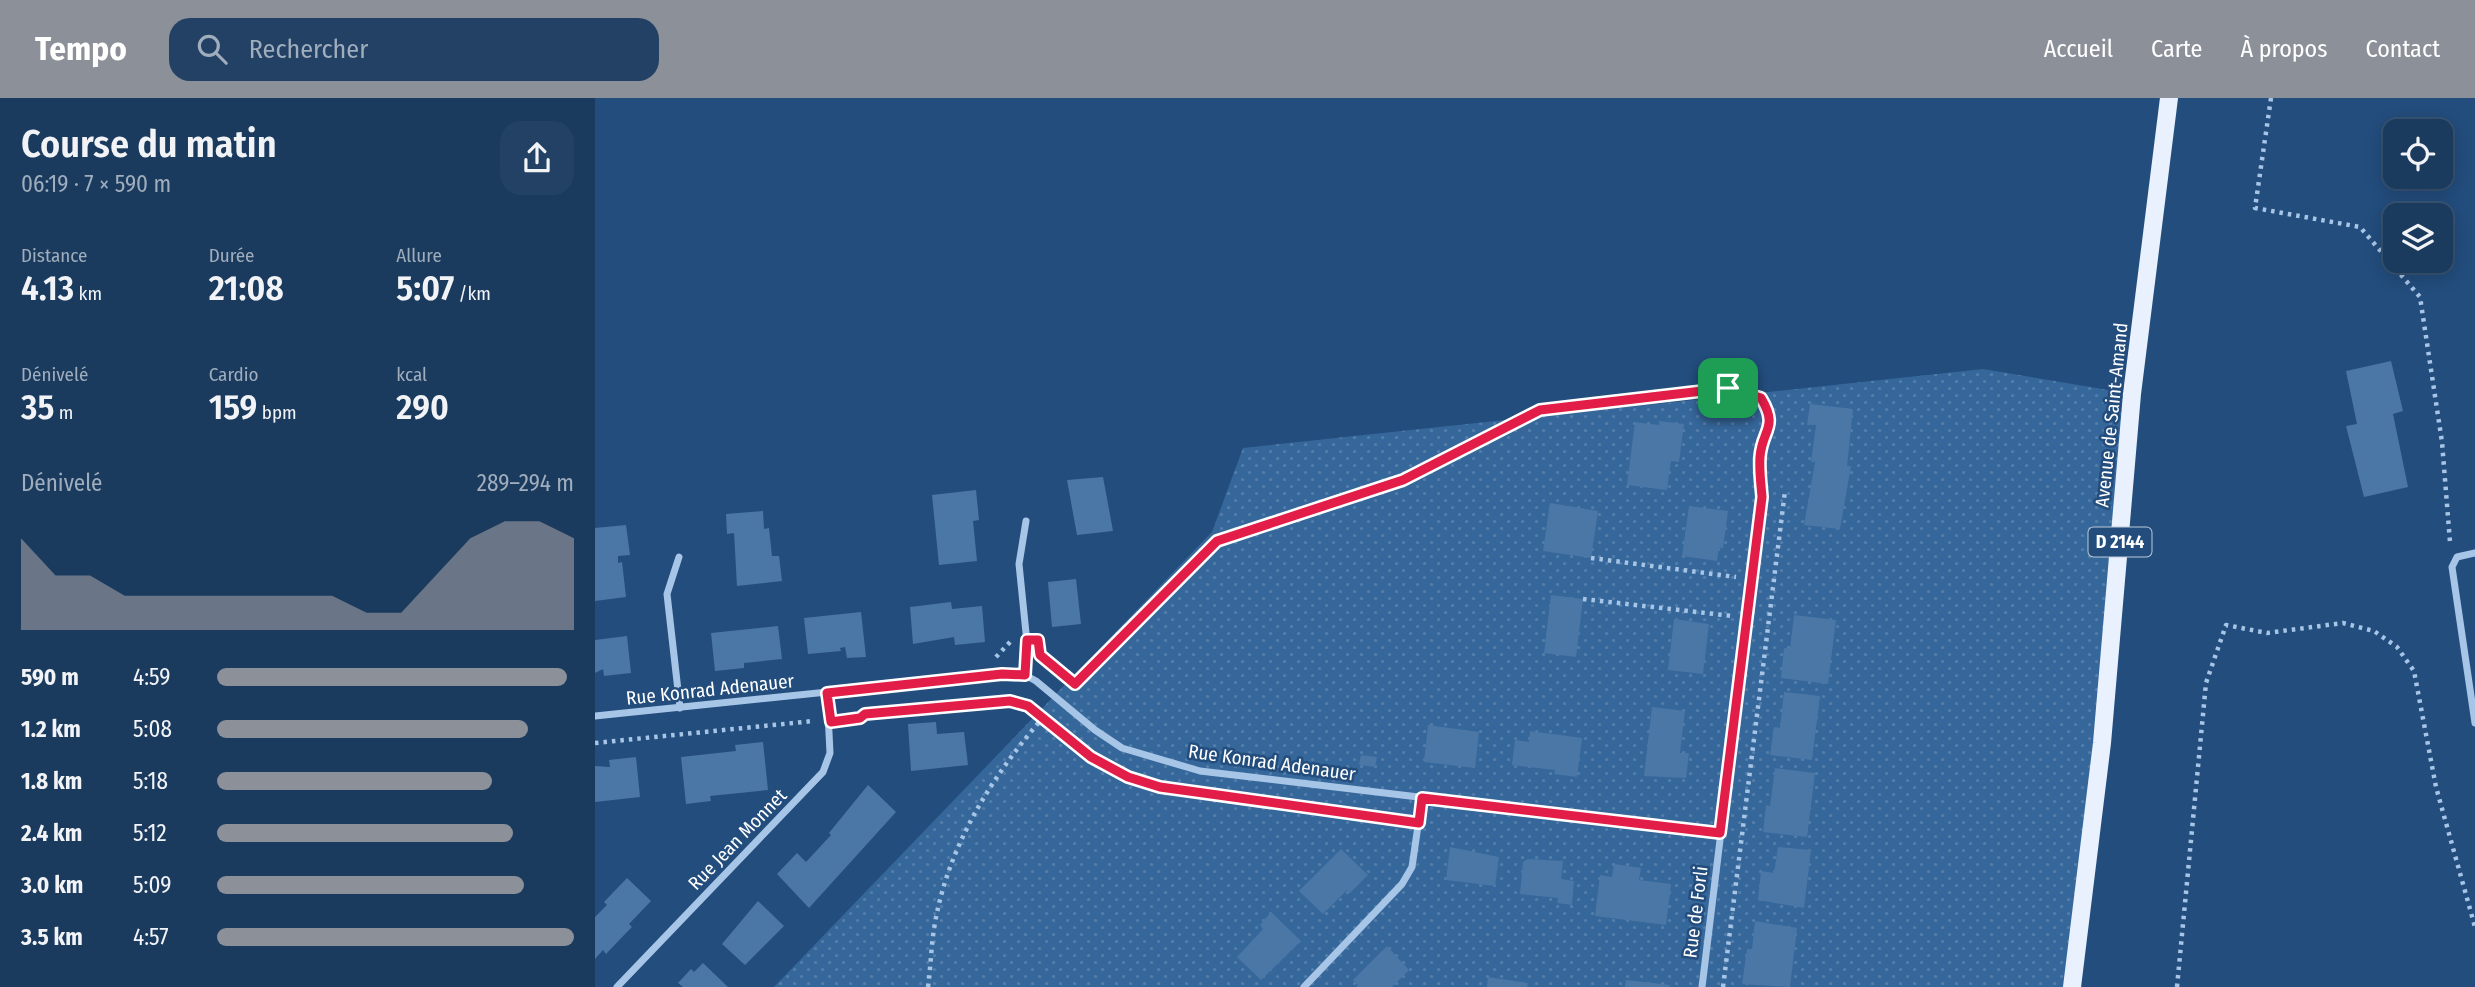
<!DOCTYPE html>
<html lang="fr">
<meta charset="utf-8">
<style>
:root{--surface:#1a3a5e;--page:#234164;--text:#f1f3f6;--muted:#9fadbc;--line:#385473;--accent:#8c9099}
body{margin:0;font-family:"Fira Sans Condensed",sans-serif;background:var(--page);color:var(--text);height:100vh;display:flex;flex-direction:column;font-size:26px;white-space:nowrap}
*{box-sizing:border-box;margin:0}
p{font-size:23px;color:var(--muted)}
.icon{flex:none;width:38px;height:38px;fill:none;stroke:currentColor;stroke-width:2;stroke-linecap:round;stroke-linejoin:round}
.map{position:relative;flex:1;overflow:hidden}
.panel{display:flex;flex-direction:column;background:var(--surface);width:595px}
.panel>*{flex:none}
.buttons{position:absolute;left:1788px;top:21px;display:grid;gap:14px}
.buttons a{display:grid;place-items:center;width:70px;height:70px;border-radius:14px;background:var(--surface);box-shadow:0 4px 18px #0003,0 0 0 2px var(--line);font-size:35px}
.pin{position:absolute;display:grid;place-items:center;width:60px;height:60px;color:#fff;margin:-30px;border-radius:14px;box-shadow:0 4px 10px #0006}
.round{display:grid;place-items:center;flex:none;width:74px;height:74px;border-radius:21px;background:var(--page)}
.summary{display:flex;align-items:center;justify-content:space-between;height:119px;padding:0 21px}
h1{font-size:38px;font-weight:600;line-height:52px}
.stats{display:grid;grid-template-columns:repeat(3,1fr);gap:10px;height:119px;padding:7px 21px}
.stats div{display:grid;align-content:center}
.stats b{font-size:35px;font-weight:600}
.stats small{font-size:19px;font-weight:400}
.stats p{font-size:19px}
.chart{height:196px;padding:14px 21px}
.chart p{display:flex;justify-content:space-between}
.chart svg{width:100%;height:126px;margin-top:7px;fill:var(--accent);opacity:.7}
ul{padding:0 21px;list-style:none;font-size:23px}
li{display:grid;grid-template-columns:112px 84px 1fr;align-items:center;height:52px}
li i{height:18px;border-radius:9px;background:var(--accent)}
header{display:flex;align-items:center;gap:42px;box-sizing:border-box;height:98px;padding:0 35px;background:var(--accent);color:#fff}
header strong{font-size:33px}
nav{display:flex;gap:38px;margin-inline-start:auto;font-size:24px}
.search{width:490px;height:63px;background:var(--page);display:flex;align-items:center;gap:18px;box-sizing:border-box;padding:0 24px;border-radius:21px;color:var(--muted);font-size:26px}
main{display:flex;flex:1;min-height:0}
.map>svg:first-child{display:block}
.grass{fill:url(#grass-dots)}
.building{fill:#4b77a6}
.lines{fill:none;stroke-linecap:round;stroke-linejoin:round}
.path{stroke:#a7c5e6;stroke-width:4.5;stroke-dasharray:3.5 5;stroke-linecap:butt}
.street{stroke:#a7c5e6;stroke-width:7}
.primary{stroke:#e8f1fd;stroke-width:18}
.route-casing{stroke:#fff;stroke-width:14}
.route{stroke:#e11d48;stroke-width:9}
.labels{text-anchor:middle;stroke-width:5;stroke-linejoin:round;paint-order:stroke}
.shield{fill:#234d7d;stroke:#bdcad8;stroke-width:2}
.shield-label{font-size:18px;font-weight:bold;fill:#fff}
.street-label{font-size:19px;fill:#fff;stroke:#234d7d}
</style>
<header>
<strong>Tempo</strong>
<div class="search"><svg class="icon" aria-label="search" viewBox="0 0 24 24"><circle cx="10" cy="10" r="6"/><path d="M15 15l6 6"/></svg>Rechercher</div>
<nav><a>Accueil</a><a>Carte</a><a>À propos</a><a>Contact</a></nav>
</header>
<main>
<section class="panel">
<div class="summary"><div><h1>Course du matin</h1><p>06:19 · 7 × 590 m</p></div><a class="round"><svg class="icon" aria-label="share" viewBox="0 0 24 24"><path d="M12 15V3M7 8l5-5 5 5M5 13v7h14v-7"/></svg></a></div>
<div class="stats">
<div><p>Distance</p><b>4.13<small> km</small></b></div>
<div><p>Durée</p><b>21:08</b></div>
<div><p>Allure</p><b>5:07<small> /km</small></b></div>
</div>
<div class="stats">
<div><p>Dénivelé</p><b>35<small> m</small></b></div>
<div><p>Cardio</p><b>159<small> bpm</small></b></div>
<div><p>kcal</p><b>290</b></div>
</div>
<div class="chart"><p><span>Dénivelé</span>289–294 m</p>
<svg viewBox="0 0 160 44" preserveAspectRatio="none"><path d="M0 44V12L10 25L20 25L30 32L40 32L50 32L60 32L70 32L80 32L90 32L100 38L110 38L120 25L130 12L140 6L150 6L160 12V44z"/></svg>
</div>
<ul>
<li><b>590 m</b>4:59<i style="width:98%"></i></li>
<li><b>1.2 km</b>5:08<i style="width:87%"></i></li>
<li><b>1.8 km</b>5:18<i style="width:77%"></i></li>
<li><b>2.4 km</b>5:12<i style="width:83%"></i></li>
<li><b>3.0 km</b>5:09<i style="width:86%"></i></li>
<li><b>3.5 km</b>4:57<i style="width:100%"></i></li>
</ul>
</section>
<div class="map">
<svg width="1880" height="889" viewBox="0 0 1880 889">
<defs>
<pattern id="grass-dots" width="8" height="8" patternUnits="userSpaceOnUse" patternTransform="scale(1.75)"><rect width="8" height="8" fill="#36679b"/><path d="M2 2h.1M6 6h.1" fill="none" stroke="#547eaa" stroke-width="1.8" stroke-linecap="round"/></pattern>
</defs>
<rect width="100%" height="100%" fill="#234d7d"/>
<path class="grass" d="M1388 271 1537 296 1477 889H179L617 434 648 350Z"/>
<path class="building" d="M1796 263 1808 313 1798 316 1813 389 1769 399 1751 328 1762 326 1751 273Z
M1215 306 1258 311 1252 368H1256L1245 431 1209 427 1220 364H1216L1221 327H1212Z
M1064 323 1089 326 1084 364 1076 363 1072 392 1032 387 1040 324 1064 327Z
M508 379 518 433 482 437 472 382Z
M381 392 384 422 378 423 382 463 344 467 337 397Z
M955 405 1003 413 996 460 948 453Z
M1094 408 1133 413 1128 450H1124L1122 463 1087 458Z
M168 413 169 431 174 430 177 458H184L187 483 142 488 139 435 132 436 131 416Z
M31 427 35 457 23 458V465L27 464 31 499 0 503V430Z
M481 481 486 526 457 529 453 484Z
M956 497 988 501 981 559 949 555Z
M356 504 357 511 387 508 390 544 360 547 359 539 318 546 315 509Z
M266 514 271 559 252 560 250 549 245 550 246 553 213 556 209 520Z
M1199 517 1241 522 1233 586 1186 580 1189 550 1195 551Z
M1079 521 1114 526 1108 576 1073 572Z
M183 528 187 561 149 565V570L120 573 116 535Z
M32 538 36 575 9 578 8 571 0 575V542Z
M1189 594 1225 598 1217 662 1175 657 1179 629 1185 630Z
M1057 609 1090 613 1085 655H1094L1091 680 1049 678Z
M341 624 342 636 369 634 373 667 316 673 313 626Z
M833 627 884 634 880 670 829 664Z
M935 633 987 640 982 679 959 676 960 672 917 667 920 642 934 644Z
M168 644 173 692 115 698 116 703 91 706 86 659 141 653 140 647Z
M766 657 782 659 780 669 764 667Z
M41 659 45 699 0 704V668L15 669 14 662Z
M1180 670 1220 675 1212 739 1168 734 1171 707 1175 708Z
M273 687 301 714 214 810 182 776 202 755 211 764 236 737 234 735Z
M855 749 904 759 900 788 851 782Z
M1183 749 1216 752 1209 810 1163 802 1166 773 1179 775Z
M746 751 773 777 755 795 752 792 728 816 704 793Z
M933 761 968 763 966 781 979 783 977 807 962 805 963 800 925 796 928 764Z
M1019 766 1046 770 1044 782 1076 786 1071 827 1000 818 1005 777 1017 779Z
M32 780 56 803 34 826 37 829 31 835 11 856 8 852 0 861V819L12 807 9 804Z
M163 803 189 828 150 867 127 846Z
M676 814 706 843 666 882 642 859 668 831 665 827Z
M1160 823 1202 830 1195 889 1147 886 1152 851H1157Z
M792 848 814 872 797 889H761L763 887 758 882Z
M108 865 133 889H88L83 885 96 871 99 874Z
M893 879 933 885 932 889H892Z
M1031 882 1075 887 1074 889H1030Z"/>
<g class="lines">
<path class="path" d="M1676 0 1660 110 1765 129 1825 199 1847 344 1855 444
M996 460 1141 479
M988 501 1137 518
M401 559 416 543
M449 560 480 586
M475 591 622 443 808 382 945 312 1133 290 1165 300 1173 313
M248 622 265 620 269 616 415 603C447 612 468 640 495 658 517 673 541 681 565 689L808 723
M0 645 218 623
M333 889C336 868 336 846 340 825 354 745 399 675 452 615
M1128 889 1190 393
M1582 889 1611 585 1631 527 1672 535 1748 525 1779 533 1802 549 1819 573 1841 689 1880 829"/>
<path class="street" d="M1880 455 1862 459 1857 469 1880 625
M84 459 72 496 85 610
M430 577 432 545 424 466 431 423
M0 618 407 576 430 577 441 583 500 632 527 650 605 673 1125 735
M22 889 228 674 235 655 232 595
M709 889 807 786 817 769 827 700
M1107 889 1167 399 1165 356 1175 327"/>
<path class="primary" d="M1477 889 1507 645 1537 296 1574 0"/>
</g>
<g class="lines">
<defs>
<path id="route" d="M1133 290 1166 300C1184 330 1167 331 1165 359 1164 372 1166 386 1167 399L1125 735 827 700 824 725 565 689 533 679 496 659 433 608 415 603 270 616 265 620 236 624 232 595 407 576 430 577 432 542H443L445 557 480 586 622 443 808 382 945 312Z"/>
</defs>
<use href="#route" class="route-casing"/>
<use href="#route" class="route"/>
</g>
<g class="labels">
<rect class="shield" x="1493.5" y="429.5" width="63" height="29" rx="5"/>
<g class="shield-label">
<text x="1525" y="450">D 2144</text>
</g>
<g class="street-label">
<text transform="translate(1516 317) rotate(-84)" y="7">Avenue de Saint-Amand</text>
<text transform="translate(115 591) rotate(-6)" y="7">Rue Konrad Adenauer</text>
<text transform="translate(677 664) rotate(8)" y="7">Rue Konrad Adenauer</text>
<text transform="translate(142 741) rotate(-46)" y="7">Rue Jean Monnet</text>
<text transform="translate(1100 814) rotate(-83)" y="7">Rue de Forli</text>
</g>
</g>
</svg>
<div class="buttons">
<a><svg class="icon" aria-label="locate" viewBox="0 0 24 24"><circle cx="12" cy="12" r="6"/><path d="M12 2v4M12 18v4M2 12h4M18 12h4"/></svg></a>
<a><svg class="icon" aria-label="layers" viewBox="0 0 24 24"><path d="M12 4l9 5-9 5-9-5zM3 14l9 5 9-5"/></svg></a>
</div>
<div class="pin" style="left:1133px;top:290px;background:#1e9e55"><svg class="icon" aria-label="arrive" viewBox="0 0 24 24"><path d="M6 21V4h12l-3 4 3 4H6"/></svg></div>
</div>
</main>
